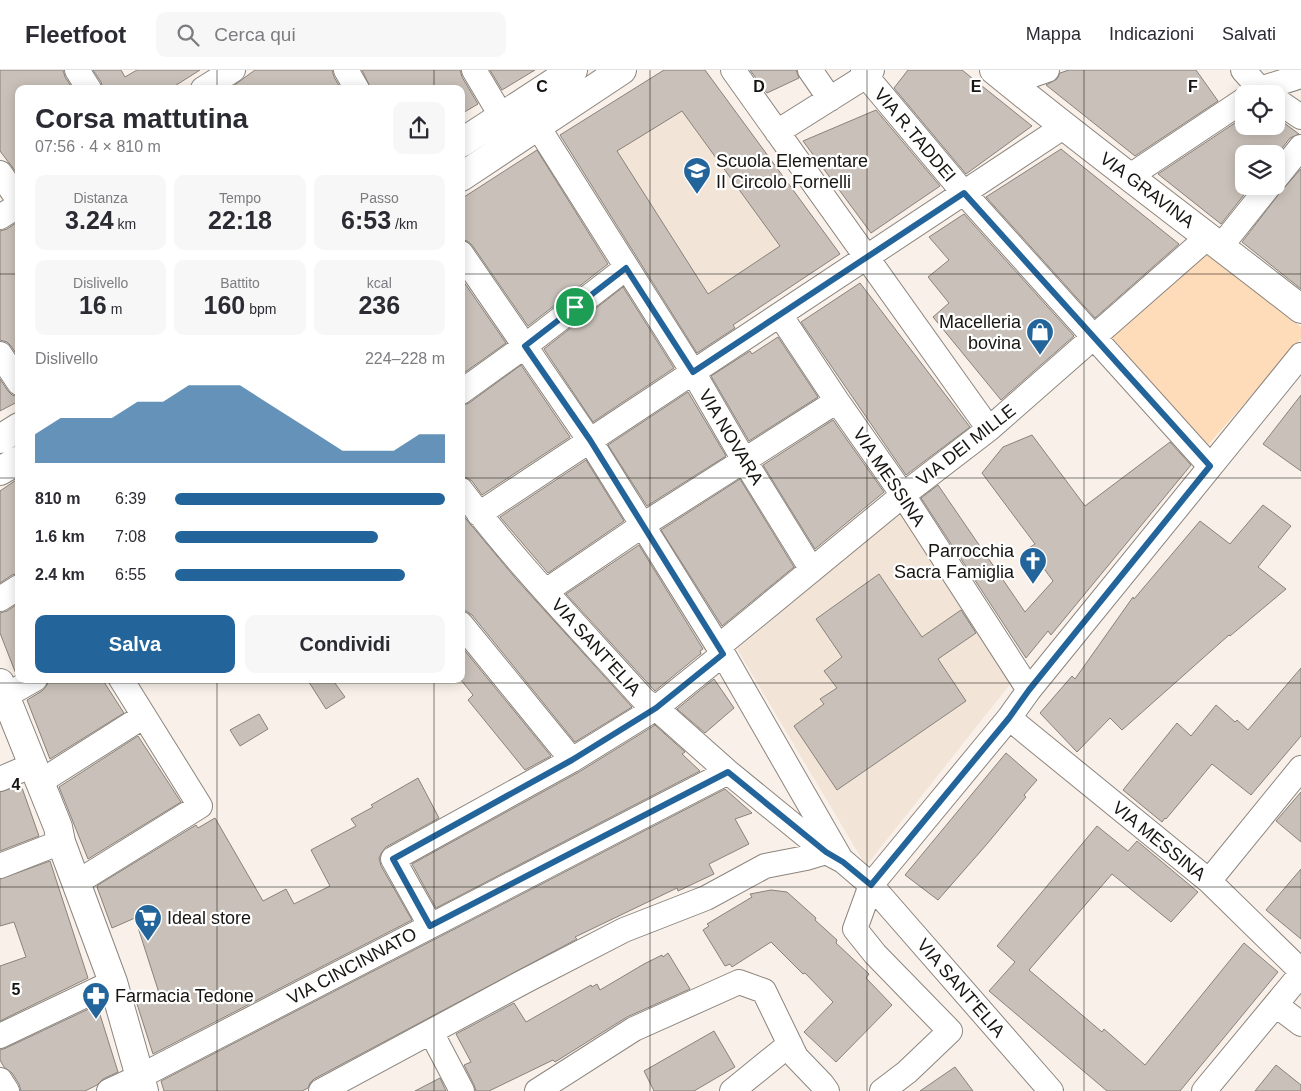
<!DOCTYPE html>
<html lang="it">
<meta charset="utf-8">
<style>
:root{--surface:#fff;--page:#f7f7f7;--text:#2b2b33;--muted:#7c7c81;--line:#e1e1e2;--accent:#23659b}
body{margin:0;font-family:Arial,sans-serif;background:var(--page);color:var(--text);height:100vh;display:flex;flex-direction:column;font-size:19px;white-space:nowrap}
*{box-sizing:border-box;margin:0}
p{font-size:16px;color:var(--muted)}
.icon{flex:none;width:28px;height:28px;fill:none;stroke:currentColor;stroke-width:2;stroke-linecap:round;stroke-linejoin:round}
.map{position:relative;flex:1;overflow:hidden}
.side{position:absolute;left:15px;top:15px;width:450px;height:598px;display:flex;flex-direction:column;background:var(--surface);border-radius:10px;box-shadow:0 2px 12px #0003}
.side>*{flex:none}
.buttons{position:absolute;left:1235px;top:15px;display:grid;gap:10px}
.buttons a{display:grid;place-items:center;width:50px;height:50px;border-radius:10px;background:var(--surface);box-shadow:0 2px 12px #0003;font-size:25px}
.pin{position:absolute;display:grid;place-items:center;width:42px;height:42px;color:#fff;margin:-21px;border:2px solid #fff;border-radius:50%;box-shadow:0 1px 5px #0007}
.round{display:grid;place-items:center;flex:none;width:52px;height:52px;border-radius:10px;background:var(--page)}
.overview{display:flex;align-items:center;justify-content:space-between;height:85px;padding:0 20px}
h1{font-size:28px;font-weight:800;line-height:38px}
.figures{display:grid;grid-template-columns:repeat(3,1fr);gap:8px;height:85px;padding:5px 20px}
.figures div{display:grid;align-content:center;border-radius:10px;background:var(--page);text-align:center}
.figures b{font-size:25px;font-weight:800}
.figures small{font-size:14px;font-weight:400}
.figures p{font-size:14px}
.chart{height:140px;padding:10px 20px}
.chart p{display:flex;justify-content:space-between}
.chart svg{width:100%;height:90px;margin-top:5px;fill:var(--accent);opacity:.7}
.cta{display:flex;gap:10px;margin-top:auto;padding:10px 20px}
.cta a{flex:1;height:58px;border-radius:10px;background:var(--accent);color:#fff;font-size:20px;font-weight:800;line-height:58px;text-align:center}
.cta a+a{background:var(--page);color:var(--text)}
ul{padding:0 20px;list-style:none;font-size:16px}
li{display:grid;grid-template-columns:80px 60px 1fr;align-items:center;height:38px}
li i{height:12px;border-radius:6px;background:var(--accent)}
header{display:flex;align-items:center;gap:30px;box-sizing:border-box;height:70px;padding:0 25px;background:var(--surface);border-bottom:1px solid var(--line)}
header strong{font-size:24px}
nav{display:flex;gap:28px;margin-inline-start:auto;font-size:18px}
.search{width:350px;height:45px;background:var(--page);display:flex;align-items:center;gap:12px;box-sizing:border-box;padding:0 18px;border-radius:10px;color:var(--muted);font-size:19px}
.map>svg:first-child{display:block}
.built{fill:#f2e4d7}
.green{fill:#ffdcb9}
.building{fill:#c9c1b9;stroke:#89827b;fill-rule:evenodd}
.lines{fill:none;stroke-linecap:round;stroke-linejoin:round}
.minor-casing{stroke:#8c857e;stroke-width:26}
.secondary-casing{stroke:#8c857e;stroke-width:30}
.minor{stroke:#fff;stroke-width:24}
.secondary{stroke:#fff;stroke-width:28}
.route-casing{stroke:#fff;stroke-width:10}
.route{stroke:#23659b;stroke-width:6}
.grid{fill:none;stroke:#171512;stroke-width:1;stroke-opacity:0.55}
.labels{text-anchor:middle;stroke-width:4.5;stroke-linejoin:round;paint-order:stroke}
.street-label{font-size:18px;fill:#171512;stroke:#fff}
.poi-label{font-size:18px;fill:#171512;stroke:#fff;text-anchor:start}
.grid-label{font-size:16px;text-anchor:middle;font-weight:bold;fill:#171512;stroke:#fff;stroke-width:4.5;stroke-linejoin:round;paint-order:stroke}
</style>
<header>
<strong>Fleetfoot</strong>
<div class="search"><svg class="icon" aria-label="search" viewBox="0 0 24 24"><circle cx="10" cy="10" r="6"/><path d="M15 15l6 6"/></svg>Cerca qui</div>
<nav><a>Mappa</a><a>Indicazioni</a><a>Salvati</a></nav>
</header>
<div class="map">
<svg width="1301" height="1021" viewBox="0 0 1301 1021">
<rect width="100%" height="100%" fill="#f9f1e9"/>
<path class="built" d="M670 0 838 183 695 279 563 67Z
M902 439 1011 613 866 796 737 579Z"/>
<path class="green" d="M1203 180 1301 257V269L1208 375 1107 267Z"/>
<path class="building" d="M0 0H63L65 7 73 19H19V106L0 81Z
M93 0H121L125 7 137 0H200L170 19H103L101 12Z
M255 0H332L334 7 341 19H229Z
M362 0H460L462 7 478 34 461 44V19H371Z
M490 0H535L502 20Z
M664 0H705L840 184 733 255 735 258 697 283 560 65ZM682 41 780 176 708 224 617 81Z
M750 0H796L799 8 767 23Z
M908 0H962L1032 56 966 104 894 18Z
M1069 0H1196L1218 31 1135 86 1046 15 1057 9 1060 3Z
M876 40 940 116 871 163 803 71Z
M1244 47V56H1276V47L1299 64 1290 68 1276 86V84H1244V116H1251L1221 154 1158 104Z
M1061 79 1179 174 1095 248 986 127Z
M537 80 608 194 528 256 472 175 467 171 461 169V129Z
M1301 99V219L1242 172 1282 120Z
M964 144 1074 266 1001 330 933 247 949 233 928 207 949 190 929 167Z
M19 151V288L11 276 7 272 0 270V161L7 159Z
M461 208 506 273 461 305Z
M860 213 970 357 906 405 801 252Z
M623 217 674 298 593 352 544 279Z
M778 267 818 327 749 371 711 306 750 281 752 284Z
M521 295 570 367 482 425 472 411 467 408 461 407V336L469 333Z
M0 309 8 321 12 325 19 327V331L0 341Z
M688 322 726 386 647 436 608 375Z
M1301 325V401L1263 374Z
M833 350 884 422 815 479 763 395Z
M1032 365 1085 436 1170 372 1191 395 1051 565 1048 561 1026 588 921 428 938 415 1025 542 1053 511 1029 478 1035 474 982 403 1003 377Z
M586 390 624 451 548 503 500 447Z
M19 408V503L12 505 0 513V421Z
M740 409 794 497 722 556 661 460Z
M1263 435 1291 456 1258 497 1286 519 1230 566 1229 565 1122 660 1110 648 1077 682 1040 643 1072 606 1075 609 1133 527 1134 529 1200 451 1230 474Z
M461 443 517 510 632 637 575 672 472 545 466 541H461Z
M639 475 703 579 700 581 701 584 699 585 655 621 566 524Z
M879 504 922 567 961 540 976 563 938 589 966 631 837 720 794 656 824 634 820 629 837 618 824 601 842 587 816 549Z
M19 533V602L16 604 0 563V543L7 541Z
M461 576 551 686 525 700 468 630 473 625 461 610Z
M1301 598V666L1251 725 1212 694 1166 749 1165 748 1162 752 1123 720 1177 653 1191 666 1216 635 1235 652 1237 650 1248 660Z
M49 609H102L124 643 50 689 27 630 42 621 47 615Z
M307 609H332L345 627 326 639Z
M714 609 734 638 705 663 677 639Z
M259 644 268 659 240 676 230 660Z
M655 655 685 682 682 684 700 701 436 838 412 794 579 702Z
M138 666 181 732 88 789 59 717Z
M1006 683 1037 710 1024 725 1026 727 987 774 938 830 905 805Z
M418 708 439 748 386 777 382 782 379 788 381 796 412 850 153 984 137 934 160 926 135 848 112 858 97 817 98 815 196 755 198 758 215 748 263 831 286 819 294 834 330 816 311 780 356 756 351 749 373 737 371 735Z
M21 715 39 766 0 781V722Z
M725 719 752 743 735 749 749 774 709 794 714 804 678 821 677 818 575 867 577 869 314 1009 310 1013 308 1018 302 1021H164L161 1011Z
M1301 722V772L1276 751Z
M1097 756 1128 781 1137 771 1198 822 1171 852 1112 804 1029 900 1102 962 1104 959 1145 995 1244 873 1278 902 1180 1021H1107L989 921 1015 892 997 876Z
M50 791 88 908 0 951V896L26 887 14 852 0 856V809Z
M1301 799V869L1266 840Z
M771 820 787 822 816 848 815 850 837 870 836 873 869 904 866 908 892 935 836 992 804 962 833 932 805 903 803 904 771 872 732 897 730 894 725 896 703 860 709 856 707 854 752 827 750 824Z
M668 883 690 919 627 947 555 992 553 990 489 1021H476L474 1015 464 995 471 992 456 964 514 933 526 952 591 915 592 917 597 914 600 920 644 894 662 885 663 887Z
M97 935 118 1002 103 1009 97 1015 85 1021H21L19 1014 12 1003 4 997 0 990V980L6 978Z
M714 961 735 997 694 1021H654L644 1001Z
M1276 995 1301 1015V1021H1255Z
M955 997 973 1021H920Z
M440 1008 446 1021H415Z"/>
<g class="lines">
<defs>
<path id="minor" d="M77 0 89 19
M346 0 357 19
M474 0 502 47
M733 0 989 359
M810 0 830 29
M863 0 866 6 964 123 1210 396
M1243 0 1260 19 1268 24
M1010 13 1047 0
M203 19 233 0
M1253 24 1260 19 1301 6
M1276 30 1301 47
M538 57 693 302 744 390 812 500
M777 62 866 6 872 0
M0 103 19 131
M1130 106 1244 30
M1276 108 1301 77
M0 147 19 135
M1221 176 1269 116
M461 183 590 371 723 584 839 786
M780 245 837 331 903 425 1029 620
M0 284 19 313
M461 322 525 276 626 198
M461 420C517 494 582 561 644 630L656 638 728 702 826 782 843 791 871 815 1009 648 1029 620 1301 285
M479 444 1063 57
M546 521 643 455 837 331
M0 529 19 517
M461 554 572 690
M718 577 903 425 989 359 1209 166
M0 629 35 609
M1009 648 1209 811 1301 901
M0 709 33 695
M40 712 144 646
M0 796 61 772
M1209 811 1301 698
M76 813 200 736 121 609
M430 855 393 789 572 690 656 638 723 584
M1276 935 1301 954
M431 962 462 1021
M0 966 113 912
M0 1010 7 1021
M109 1021 139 1007 728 702
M321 1021 527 910 624 860 706 828 765 796 806 788 826 782
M537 1021 634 959 739 912 764 921 796 987 822 1014 827 1021
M732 1021 790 974
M882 1021 907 1002 950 961 875 884 855 859 871 815 1051 1021
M1204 1021 1301 904"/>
<path id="secondary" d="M994 0C1094 82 1199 159 1301 239
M461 73 573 0
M461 107 622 0
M0 369 19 357
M0 401 19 390
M0 613 58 757 61 772 113 912 144 1021"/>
</defs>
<use href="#minor" class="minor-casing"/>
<use href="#secondary" class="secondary-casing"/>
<use href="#minor" class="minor"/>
<use href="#secondary" class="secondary"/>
</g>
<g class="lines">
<defs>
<path id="route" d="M964 123 1210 396 1029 620 1009 648 871 815 843 792 826 782 728 702 430 856 393 789 572 690 656 638 723 584 590 370 525 276 626 198 693 302Z"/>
</defs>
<use href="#route" class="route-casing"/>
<use href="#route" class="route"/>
</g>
<path class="grid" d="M217 0V19M434 0V19M650 0V1021M867 0V1021M1084 0V1021M0 204H19M461 204H1301M0 408H19M461 408H1301M217 609V1021M434 609V1021M0 613H1301M0 817H1301"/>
<defs>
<symbol id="school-pin" viewBox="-11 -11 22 30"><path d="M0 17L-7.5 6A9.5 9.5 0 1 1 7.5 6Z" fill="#23659b" stroke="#fff"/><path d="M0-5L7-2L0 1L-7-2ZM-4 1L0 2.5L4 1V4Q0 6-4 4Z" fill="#fff"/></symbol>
<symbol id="shop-pin" viewBox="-11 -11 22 30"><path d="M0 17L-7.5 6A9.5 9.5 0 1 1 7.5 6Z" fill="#23659b" stroke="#fff"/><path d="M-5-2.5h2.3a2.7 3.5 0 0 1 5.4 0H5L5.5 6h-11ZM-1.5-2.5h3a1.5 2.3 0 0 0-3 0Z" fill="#fff"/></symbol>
<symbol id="church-pin" viewBox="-11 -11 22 30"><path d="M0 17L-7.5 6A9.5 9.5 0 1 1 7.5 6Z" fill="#23659b" stroke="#fff"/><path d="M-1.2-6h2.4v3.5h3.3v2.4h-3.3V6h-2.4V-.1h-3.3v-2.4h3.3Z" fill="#fff"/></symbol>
<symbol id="supermarket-pin" viewBox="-11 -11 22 30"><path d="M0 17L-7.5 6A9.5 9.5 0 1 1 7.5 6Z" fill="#23659b" stroke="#fff"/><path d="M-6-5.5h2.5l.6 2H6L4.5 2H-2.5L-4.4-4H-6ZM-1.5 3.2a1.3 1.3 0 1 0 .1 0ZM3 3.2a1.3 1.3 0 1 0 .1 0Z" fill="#fff"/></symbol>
<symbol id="pharmacy-pin" viewBox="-11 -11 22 30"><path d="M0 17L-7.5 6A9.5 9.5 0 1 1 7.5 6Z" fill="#23659b" stroke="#fff"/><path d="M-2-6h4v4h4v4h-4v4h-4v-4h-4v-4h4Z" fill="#fff"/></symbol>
</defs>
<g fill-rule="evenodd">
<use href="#school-pin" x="681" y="85" width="32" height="43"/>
<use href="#shop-pin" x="1024" y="246" width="32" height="43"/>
<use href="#church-pin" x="1017" y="475" width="32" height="43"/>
<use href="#supermarket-pin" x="132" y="832" width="32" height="43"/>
<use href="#pharmacy-pin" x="80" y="910" width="32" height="43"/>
</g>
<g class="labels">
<g class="street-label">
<text transform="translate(915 65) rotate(50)" y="6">VIA R.TADDEI</text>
<text transform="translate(1147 120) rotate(37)" y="6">VIA GRAVINA</text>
<text transform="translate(731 367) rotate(59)" y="6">VIA NOVARA</text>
<text transform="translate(966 375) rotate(-38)" y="6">VIA DEI MILLE</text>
<text transform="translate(889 407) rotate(56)" y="6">VIA MESSINA</text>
<text transform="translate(596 577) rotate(48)" y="6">VIA SANT'ELIA</text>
<text transform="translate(1159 771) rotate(39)" y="6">VIA MESSINA</text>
<text transform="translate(352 896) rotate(-28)" y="6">VIA CINCINNATO</text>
<text transform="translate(961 918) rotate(49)" y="6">VIA SANT'ELIA</text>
</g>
<g class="poi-label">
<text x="716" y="97">Scuola Elementare<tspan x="716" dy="21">II Circolo Fornelli</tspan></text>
<text x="1021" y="258" text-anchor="end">Macelleria<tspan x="1021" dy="21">bovina</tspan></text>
<text x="1014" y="487" text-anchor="end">Parrocchia<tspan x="1014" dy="21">Sacra Famiglia</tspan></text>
<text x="167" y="854">Ideal store</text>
<text x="115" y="932">Farmacia Tedone</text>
</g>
</g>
<g class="grid-label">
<text x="542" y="22">C</text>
<text x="759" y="22">D</text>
<text x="976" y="22">E</text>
<text x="1193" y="22">F</text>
<text x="16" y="720">4</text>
<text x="16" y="925">5</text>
</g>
</svg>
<div class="buttons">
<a><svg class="icon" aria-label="locate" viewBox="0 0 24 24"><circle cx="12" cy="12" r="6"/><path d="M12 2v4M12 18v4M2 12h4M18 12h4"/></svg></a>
<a><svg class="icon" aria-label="layers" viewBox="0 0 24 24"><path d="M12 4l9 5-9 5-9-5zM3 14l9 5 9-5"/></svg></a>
</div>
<div class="pin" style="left:575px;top:237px;background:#1e9e55"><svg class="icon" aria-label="arrive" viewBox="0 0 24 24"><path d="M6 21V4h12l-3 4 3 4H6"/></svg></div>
<section class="side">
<div class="overview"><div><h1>Corsa mattutina</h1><p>07:56 · 4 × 810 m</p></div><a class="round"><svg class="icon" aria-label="share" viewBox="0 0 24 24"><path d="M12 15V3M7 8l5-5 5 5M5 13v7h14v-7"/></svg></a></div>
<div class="figures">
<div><p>Distanza</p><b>3.24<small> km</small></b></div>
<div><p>Tempo</p><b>22:18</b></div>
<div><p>Passo</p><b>6:53<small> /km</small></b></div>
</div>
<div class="figures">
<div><p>Dislivello</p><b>16<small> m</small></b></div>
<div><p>Battito</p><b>160<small> bpm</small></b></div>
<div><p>kcal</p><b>236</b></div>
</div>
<div class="chart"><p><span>Dislivello</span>224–228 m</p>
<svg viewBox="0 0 160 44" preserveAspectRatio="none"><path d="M0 44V30L10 22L20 22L30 22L40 14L50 14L60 6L70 6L80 6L90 14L100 22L110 30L120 38L130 38L140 38L150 30L160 30V44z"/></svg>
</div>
<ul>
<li><b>810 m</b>6:39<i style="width:100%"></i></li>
<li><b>1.6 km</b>7:08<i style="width:75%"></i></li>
<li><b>2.4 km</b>6:55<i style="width:85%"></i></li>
</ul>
<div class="cta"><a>Salva</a><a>Condividi</a></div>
</section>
</div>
